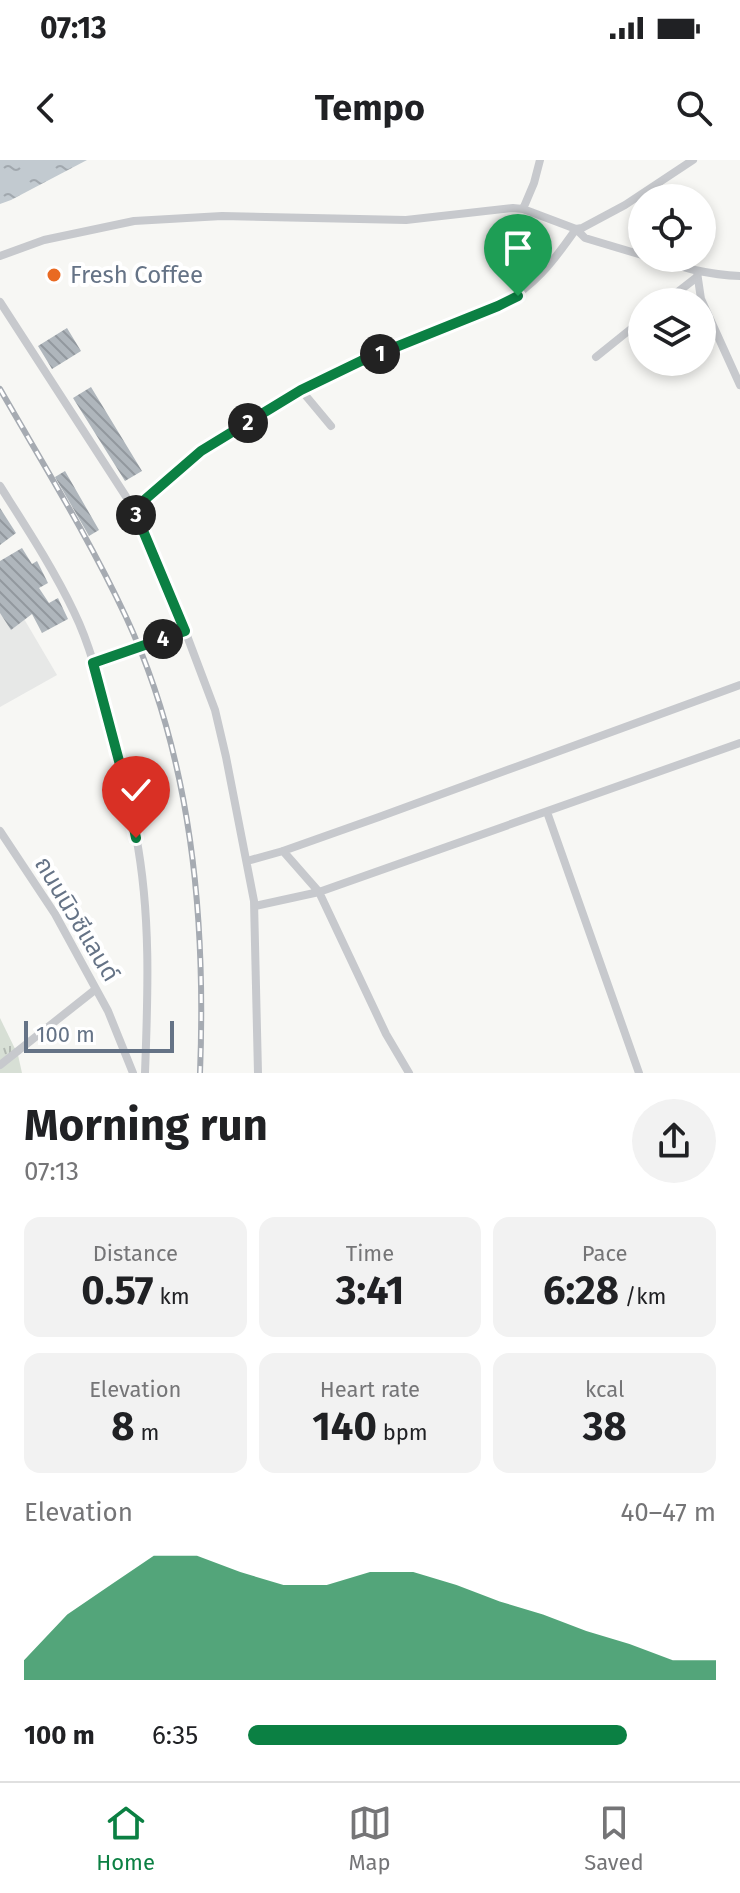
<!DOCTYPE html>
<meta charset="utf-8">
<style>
:root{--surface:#fff;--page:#f2f2f2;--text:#202124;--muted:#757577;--line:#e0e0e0;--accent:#0b8043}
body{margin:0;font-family:"Fira Sans","Noto Sans Thai",sans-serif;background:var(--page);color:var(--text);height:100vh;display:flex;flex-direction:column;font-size:30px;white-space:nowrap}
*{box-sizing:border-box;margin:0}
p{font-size:26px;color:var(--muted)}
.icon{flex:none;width:44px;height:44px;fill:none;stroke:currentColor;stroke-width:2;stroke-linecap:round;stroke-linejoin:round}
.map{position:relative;height:913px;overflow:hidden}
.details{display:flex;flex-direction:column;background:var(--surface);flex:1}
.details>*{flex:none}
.tools{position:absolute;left:628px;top:24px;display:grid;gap:16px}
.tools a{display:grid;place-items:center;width:88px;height:88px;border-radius:50%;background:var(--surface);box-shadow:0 4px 12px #0003;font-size:40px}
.scale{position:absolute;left:24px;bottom:20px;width:150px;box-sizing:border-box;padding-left:8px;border:4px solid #657386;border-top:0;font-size:22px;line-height:28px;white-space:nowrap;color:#657386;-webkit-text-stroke:6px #fff;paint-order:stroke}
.pin{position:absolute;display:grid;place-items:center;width:68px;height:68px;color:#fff;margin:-82px -34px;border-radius:50% 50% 50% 0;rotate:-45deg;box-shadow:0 0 8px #0007}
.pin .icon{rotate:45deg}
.km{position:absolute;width:40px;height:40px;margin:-20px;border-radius:50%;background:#222;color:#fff;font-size:22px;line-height:40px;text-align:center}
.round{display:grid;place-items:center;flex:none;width:84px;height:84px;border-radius:42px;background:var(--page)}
.summary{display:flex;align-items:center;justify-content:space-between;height:136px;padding:0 24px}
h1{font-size:44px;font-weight:700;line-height:60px}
.stats{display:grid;grid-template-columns:repeat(3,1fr);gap:12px;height:136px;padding:8px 24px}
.stats div{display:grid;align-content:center;border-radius:16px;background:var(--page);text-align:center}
.stats b{font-size:40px;font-weight:700}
.stats small{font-size:22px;font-weight:400}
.stats p{font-size:22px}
.chart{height:224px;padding:16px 24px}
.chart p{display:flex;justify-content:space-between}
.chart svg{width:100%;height:144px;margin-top:8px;fill:var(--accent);opacity:.7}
ul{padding:0 24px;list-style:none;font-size:26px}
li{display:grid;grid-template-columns:128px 96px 1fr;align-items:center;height:60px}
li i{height:20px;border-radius:10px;background:var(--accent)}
.status{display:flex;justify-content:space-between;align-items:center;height:56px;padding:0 40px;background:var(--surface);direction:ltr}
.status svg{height:22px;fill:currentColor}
header{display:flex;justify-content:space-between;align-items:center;height:104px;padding:0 24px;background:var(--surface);font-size:36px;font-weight:700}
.tabs{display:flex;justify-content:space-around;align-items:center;height:112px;border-top:2px solid var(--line);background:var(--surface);font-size:22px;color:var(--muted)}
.tabs a{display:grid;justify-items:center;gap:4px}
.tabs .on{color:var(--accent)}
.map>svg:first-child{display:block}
.built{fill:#e7e8e7}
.grass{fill:url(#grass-tufts)}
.water{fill:url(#water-ripples)}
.building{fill:url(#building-back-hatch)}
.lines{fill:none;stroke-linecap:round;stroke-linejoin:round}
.street{stroke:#c7c9cd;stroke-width:8}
.rail-casing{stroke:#a6abb2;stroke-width:6}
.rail{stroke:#fff;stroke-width:3;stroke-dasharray:9;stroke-linecap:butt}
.route-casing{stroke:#fff;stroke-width:16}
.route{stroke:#0b8043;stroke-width:10}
.poi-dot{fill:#e96a22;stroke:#fff;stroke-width:3}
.labels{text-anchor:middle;stroke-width:8;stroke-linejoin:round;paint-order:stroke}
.poi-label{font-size:24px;fill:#657386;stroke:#fff;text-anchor:start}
.street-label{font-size:24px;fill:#657386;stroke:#fff}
</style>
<div class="status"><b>07:13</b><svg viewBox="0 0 49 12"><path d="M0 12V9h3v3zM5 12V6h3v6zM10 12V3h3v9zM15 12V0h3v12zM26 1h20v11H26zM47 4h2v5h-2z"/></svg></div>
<header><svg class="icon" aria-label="back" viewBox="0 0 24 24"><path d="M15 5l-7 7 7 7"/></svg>Tempo<svg class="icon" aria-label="search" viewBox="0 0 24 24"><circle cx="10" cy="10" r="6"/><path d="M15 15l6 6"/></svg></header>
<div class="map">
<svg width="740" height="913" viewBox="0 0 740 913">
<defs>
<pattern id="grass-tufts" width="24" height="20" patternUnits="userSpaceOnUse" patternTransform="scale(2)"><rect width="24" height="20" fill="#d7dfd5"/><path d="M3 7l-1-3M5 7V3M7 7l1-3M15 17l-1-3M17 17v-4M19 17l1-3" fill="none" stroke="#b2b9b2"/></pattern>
<pattern id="water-ripples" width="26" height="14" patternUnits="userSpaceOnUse" patternTransform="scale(2)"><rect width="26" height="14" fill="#c2cad0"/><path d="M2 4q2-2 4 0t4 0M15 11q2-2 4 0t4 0" fill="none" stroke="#a1a8ae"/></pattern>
<pattern id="building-back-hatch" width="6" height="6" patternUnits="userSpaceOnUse" patternTransform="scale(2)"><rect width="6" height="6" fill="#afb6bc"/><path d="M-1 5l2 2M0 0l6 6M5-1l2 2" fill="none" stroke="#92989e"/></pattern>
</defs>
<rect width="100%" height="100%" fill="#f7f7f4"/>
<path class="built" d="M0 418 57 515 0 547Z"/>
<path class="grass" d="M0 858 18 895 22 913H0Z"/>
<path class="water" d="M0 0H87L11 40 0 44Z"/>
<path class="building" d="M67 168 81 191 52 209 38 186Z
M91 227 142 311 125 321 73 238Z
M65 311 99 370 89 376 55 317Z
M0 348 16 373 0 385Z
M22 388 32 404 37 401 48 423 39 428 49 443 58 438 68 459 42 473 32 454 11 470 0 453V401Z"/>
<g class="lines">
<path class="street" d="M523 49 534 23 540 0
M0 96 44 80 134 61 222 56 406 60 513 48 523 49 576 69 585 78 642 95
M651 98C681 107 708 115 740 116
M697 112 701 139 740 225
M0 142 134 349 175 444 215 550 226 597 254 741 258 913
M665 142 697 117
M596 197 642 160
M301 230 331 266
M0 326C26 367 53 408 74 452 92 489 101 530 111 569 120 604 129 640 136 676 151 754 148 834 145 913
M134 349 201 291 301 230 361 201 498 146C534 127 553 102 576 69L582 68 625 45 693 0
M93 503 185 471
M547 652 639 913
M0 671 55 754 108 851 133 913
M283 691 319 732 740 583
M247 701 283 691 379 657 740 525
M255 746 319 732 386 874 409 913
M0 905 96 829"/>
<defs>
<path id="rail" d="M0 229C43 304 89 378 126 457 192 599 206 758 200 913"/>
</defs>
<use href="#rail" class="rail-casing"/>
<use href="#rail" class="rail"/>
</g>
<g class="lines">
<defs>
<path id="route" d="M136 678 123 616 93 503 185 471 134 349 201 291 301 230 361 201 498 146 518 136"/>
</defs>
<use href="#route" class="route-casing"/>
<use href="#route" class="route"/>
</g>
<circle class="poi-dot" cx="54" cy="115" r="8"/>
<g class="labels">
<g class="poi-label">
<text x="70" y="123">Fresh Coffee</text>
</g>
<g class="street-label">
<text transform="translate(77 759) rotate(59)" y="8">ถนนนิวซีแลนด์</text>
</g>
</g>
</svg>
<div class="tools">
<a><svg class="icon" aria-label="locate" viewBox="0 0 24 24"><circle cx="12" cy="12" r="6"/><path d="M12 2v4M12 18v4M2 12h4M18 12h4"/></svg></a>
<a><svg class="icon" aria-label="layers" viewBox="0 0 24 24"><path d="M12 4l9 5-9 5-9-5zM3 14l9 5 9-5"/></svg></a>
</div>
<div class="scale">100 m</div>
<div class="pin" style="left:518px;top:136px;background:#1e9e55"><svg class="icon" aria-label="arrive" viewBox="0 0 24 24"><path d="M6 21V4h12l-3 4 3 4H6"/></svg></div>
<div class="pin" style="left:136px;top:678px;background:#d93025"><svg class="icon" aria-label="check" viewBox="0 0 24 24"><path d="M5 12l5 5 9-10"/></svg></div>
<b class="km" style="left:380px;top:194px">1</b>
<b class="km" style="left:248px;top:263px">2</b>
<b class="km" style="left:136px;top:355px">3</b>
<b class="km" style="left:163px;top:479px">4</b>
</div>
<section class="details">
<div class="summary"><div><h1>Morning run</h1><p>07:13</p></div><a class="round"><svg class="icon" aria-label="share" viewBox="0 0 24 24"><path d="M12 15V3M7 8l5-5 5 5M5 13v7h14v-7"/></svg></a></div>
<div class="stats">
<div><p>Distance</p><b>0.57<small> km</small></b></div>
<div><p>Time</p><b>3:41</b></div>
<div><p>Pace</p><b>6:28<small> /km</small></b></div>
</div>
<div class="stats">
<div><p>Elevation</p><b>8<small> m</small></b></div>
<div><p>Heart rate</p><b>140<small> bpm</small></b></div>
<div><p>kcal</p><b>38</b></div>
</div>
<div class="chart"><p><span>Elevation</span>40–47 m</p>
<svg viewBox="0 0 160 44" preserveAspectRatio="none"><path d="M0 44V38L10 24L20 15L30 6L40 6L50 11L60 15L70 15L80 11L90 11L100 15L110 20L120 24L130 29L140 33L150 38L160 38V44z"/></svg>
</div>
<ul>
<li><b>100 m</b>6:35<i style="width:81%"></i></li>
</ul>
</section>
<nav class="tabs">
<a class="on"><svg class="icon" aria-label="home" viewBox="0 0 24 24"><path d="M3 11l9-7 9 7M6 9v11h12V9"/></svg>Home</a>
<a><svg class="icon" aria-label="map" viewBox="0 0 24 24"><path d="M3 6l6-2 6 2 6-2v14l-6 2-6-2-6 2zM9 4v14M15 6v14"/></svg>Map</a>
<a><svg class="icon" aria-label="saved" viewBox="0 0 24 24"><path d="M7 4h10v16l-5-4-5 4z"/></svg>Saved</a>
</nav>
